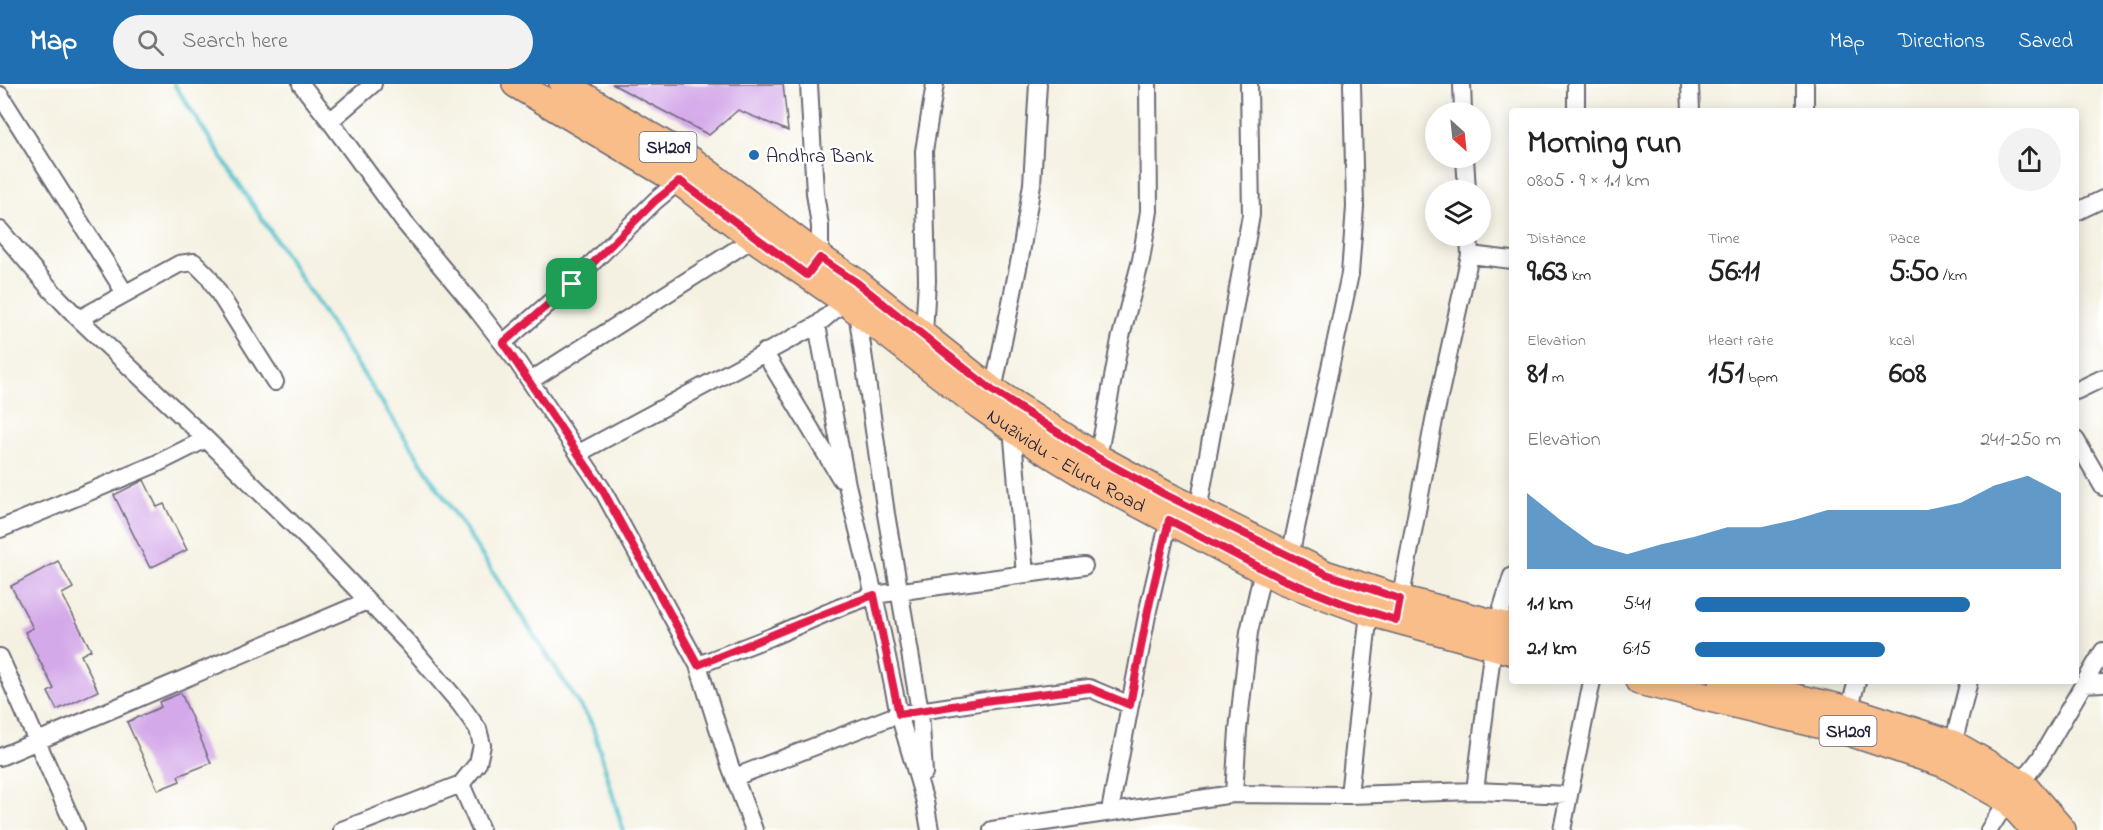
<!DOCTYPE html>
<meta charset="utf-8">
<style>
:root{--surface:#fff;--page:#f2f2f2;--text:#222;--muted:#767676;--accent:#1f6fb2}
body{margin:0;font-family:"Indie Flower",sans-serif;background:var(--page);color:var(--text);height:100vh;display:flex;flex-direction:column;font-size:22px;white-space:nowrap}
*{box-sizing:border-box;margin:0}
p{font-size:20px;color:var(--muted)}
.icon{flex:none;width:33px;height:33px;fill:none;stroke:currentColor;stroke-width:2;stroke-linecap:round;stroke-linejoin:round}
.map{position:relative;flex:1;overflow:hidden}
.details{position:absolute;left:1509px;top:24px;width:570px;height:576px;display:flex;flex-direction:column;background:var(--surface);border-radius:6px;box-shadow:0 3px 15px #0003}
.details>*{flex:none}
.needle{width:39px;rotate:153deg}
.controls{position:absolute;left:1425px;top:18px;display:grid;gap:12px}
.controls a{display:grid;place-items:center;width:66px;height:66px;border-radius:50%;background:var(--surface);box-shadow:0 3px 15px #0003;font-size:30px}
.pin{position:absolute;display:grid;place-items:center;width:51px;height:51px;color:#fff;margin:-26px;border-radius:12px;box-shadow:0 3px 9px #0006}
.round{display:grid;place-items:center;flex:none;width:63px;height:63px;border-radius:32px;background:var(--page)}
.head{display:flex;align-items:center;justify-content:space-between;height:102px;padding:0 18px}
h1{font-size:33px;font-weight:700;line-height:45px}
.stats{display:grid;grid-template-columns:repeat(3,1fr);gap:9px;height:102px;padding:6px 18px}
.stats div{display:grid;align-content:center}
.stats b{font-size:30px;font-weight:700}
.stats small{font-size:16px;font-weight:400}
.stats p{font-size:16px}
.chart{height:168px;padding:12px 18px}
.chart p{display:flex;justify-content:space-between}
.chart svg{width:100%;height:108px;margin-top:6px;fill:var(--accent);opacity:.7}
ul{padding:0 18px;list-style:none;font-size:20px}
li{display:grid;grid-template-columns:96px 72px 1fr;align-items:center;height:45px}
li i{height:15px;border-radius:8px;background:var(--accent)}
header{display:flex;align-items:center;gap:36px;box-sizing:border-box;height:84px;padding:0 30px;background:var(--accent);color:#fff}
header strong{font-size:28px}
nav{display:flex;gap:33px;margin-inline-start:auto;font-size:21px}
.search{width:420px;height:54px;background:var(--page);display:flex;align-items:center;gap:15px;box-sizing:border-box;padding:0 21px;border-radius:33px;color:var(--muted);font-size:22px}
.map>svg:first-child{display:block}
.lines{fill:none;stroke-linecap:round;stroke-linejoin:round}
.stream{stroke:#54c1cb;stroke-width:4.5}
.building{fill:#d4a9e9}
.minor-casing{stroke:#6c6a75;stroke-width:20}
.primary-casing{stroke:#6c6a75;stroke-width:30}
.minor{stroke:#fff;stroke-width:16}
.primary{stroke:#f8bd89;stroke-width:27}
.route-casing{stroke:#fff;stroke-width:12}
.route{stroke:#e11d48;stroke-width:8}
.poi-dot{fill:#1f6fb2;stroke:#fff;stroke-width:2}
.labels{text-anchor:middle;stroke-width:4.5;stroke-linejoin:round;paint-order:stroke}
.shield{fill:#fff;stroke:#646476;stroke-width:1.5}
.shield-label{font-size:18px;font-weight:bold;fill:#22223b}
.poi-label{font-size:20px;fill:#22223b;stroke:#fff;text-anchor:start}
.street-label{font-size:20px;fill:#22223b;stroke:#fff}
</style>
<header>
<strong>Map</strong>
<div class="search"><svg class="icon" aria-label="search" viewBox="0 0 24 24"><circle cx="10" cy="10" r="6"/><path d="M15 15l6 6"/></svg>Search here</div>
<nav><a>Map</a><a>Directions</a><a>Saved</a></nav>
</header>
<div class="map">
<svg width="2103" height="746" viewBox="0 0 2103 746">
<rect width="100%" height="100%" fill="#fff"/>
<filter id="ink" filterUnits="userSpaceOnUse"><feTurbulence type="fractalNoise" baseFrequency=".0167" numOctaves="2"/><feDisplacementMap in="SourceGraphic" scale="12" xChannelSelector="R" yChannelSelector="G"/><feConvolveMatrix kernelMatrix="1 2 1 2 8 2 1 2 1" color-interpolation-filters="sRGB"/></filter>
<filter id="wash" filterUnits="userSpaceOnUse"><feTurbulence type="fractalNoise" baseFrequency=".008" numOctaves="4" result="noise"/><feDisplacementMap in="SourceGraphic" scale="24" xChannelSelector="R" yChannelSelector="G"/><feGaussianBlur stdDeviation="1.35" result="paint"/><feColorMatrix in="noise" values="0 0 0 0 0 0 0 0 0 0 0 0 0 0 0 0 0 1.4 0 .05"/><feComposite in="paint" operator="in"/></filter>
<g filter="url(#wash)">
<rect width="100%" height="100%" fill="#f5f1e2"/>
<g class="lines">
<path class="stream" d="M174 0 592 640 623 746"/>
</g>
<g id="blocks">
<path class="building" d="M612 0H783L788 47 738 26 709 51Z
M144 396 157 423 164 420 187 466 150 484 114 411Z
M58 477 73 504 62 510 91 566 81 571 98 607 57 626 48 608 54 605 25 548 33 544 11 502Z
M181 609 211 679 178 692 180 697 158 706 127 638 161 623 159 618Z"/>
</g>
</g>
<g filter="url(#ink)">
<use href="#blocks" fill-opacity="0" stroke="#6c6a75" stroke-width="1.5"/>
<g class="lines">
<defs>
<path id="minor" d="M301 0 330 37 404 138 474 222 518 279 602 405 698 581 729 679 754 746
M809 0 815 109 820 142V174L817 178
M1462 0 1463 28
M1690 0 1691 27
M0 11 125 209
M1576 27V0
M1805 27V0
M330 37 373 0
M1465 74 1467 106
M2076 128 2103 115
M0 146 52 207 79 235 206 355 319 466 408 559 460 620 478 645 482 661 478 679 461 700 342 746
M1470 171 1512 176
M857 227 886 430 920 627 924 689
M79 235 179 180 194 178 208 192 275 298
M817 241 847 401 874 511 899 630 925 718 930 746
M924 250 927 197 924 67 935 0
M503 259 571 200 655 117 679 97
M764 268 841 395
M530 297 754 154
M993 307 1021 169 1032 100 1038 0
M2076 307 2103 294
M1012 344 1025 490
M2076 356 2103 403
M579 369 817 241 845 217 850 209
M1098 374 1120 256 1141 176 1149 127 1148 0
M1198 427 1251 131 1249 0
M0 445 156 380 206 355
M1290 472 1350 190 1355 123 1352 0
M1399 523 1434 336 1470 171 1469 152
M1497 540 1512 492
M0 573 76 746
M698 581 771 553 838 524 874 511 1084 482
M2083 600 2103 599
M1849 626 1857 597
M1953 660 1969 597
M0 673 367 517
M735 693 899 630 992 616 1089 604 1130 621
M461 700 481 746
M1475 707 1493 562
M1234 710 1238 646 1249 548 1263 486
M1349 711 1369 528
M1110 727 1148 526 1169 436
M992 746 1233 710 1349 711 1475 707 1569 711
M1562 746 1592 597
M1989 746 2008 716 2041 673 2103 567"/>
<g id="primary">
<path id="s1" d="M516 0 679 97 754 154 845 217 979 321 1041 364 1087 392 1282 496 1369 528 1512 567"/>
<path d="M563 0 692 77 820 174 856 198 993 307 1098 374 1164 410 1325 490 1400 515 1512 544"/>
<path d="M1639 597 1843 646 1945 680 2008 716 2035 746"/>
<path d="M1723 597 1849 626 1953 660 2022 700 2062 746"/>
</g>
</defs>
<use href="#minor" class="minor-casing"/>
<use href="#primary" class="primary-casing"/>
<use href="#minor" class="minor"/>
<use href="#primary" class="primary"/>
</g>
</g>
<g class="lines" filter="url(#ink)">
<defs>
<path id="route" d="M680 97 807 191 820 174 856 198 993 307 1098 374 1164 410 1326 490 1400 515 1396 536 1342 519 1282 495 1169 436 1148 526 1130 621 1089 604 992 616 899 630 874 511C814 532 757 558 698 581L602 405 503 259 572 200 655 117Z"/>
</defs>
<use href="#route" class="route-casing"/>
<use href="#route" class="route"/>
</g>
<circle class="poi-dot" cx="754" cy="71" r="6"/>
<g class="labels">
<g class="shield">
<rect x="639.5" y="48" width="57" height="30" rx="4.5"/>
<rect x="1819.5" y="632" width="57" height="30" rx="4.5"/>
</g>
<g class="shield-label">
<text x="668" y="69">SH209</text>
<text x="1848" y="653">SH209</text>
</g>
<g class="poi-label">
<text x="766" y="78">Andhra Bank</text>
</g>
<g class="street-label">
<text dy="7" stroke="none"><textPath href="#s1" startOffset="668">Nuzividu - Eluru Road</textPath></text>
</g>
</g>
</svg>
<div class="controls">
<a><svg class="needle" viewBox="-14 -14 28 28"><path d="M0-13l5 13h-10z" fill="#e53935"/><path d="M0 13l5-13h-10z" fill="#767676"/></svg></a>
<a><svg class="icon" aria-label="layers" viewBox="0 0 24 24"><path d="M12 4l9 5-9 5-9-5zM3 14l9 5 9-5"/></svg></a>
</div>
<div class="pin" style="left:572px;top:200px;background:#1e9e55"><svg class="icon" aria-label="arrive" viewBox="0 0 24 24"><path d="M6 21V4h12l-3 4 3 4H6"/></svg></div>
<section class="details">
<div class="head"><div><h1>Morning run</h1><p>08:05 · 9 × 1.1 km</p></div><a class="round"><svg class="icon" aria-label="share" viewBox="0 0 24 24"><path d="M12 15V3M7 8l5-5 5 5M5 13v7h14v-7"/></svg></a></div>
<div class="stats">
<div><p>Distance</p><b>9.63<small> km</small></b></div>
<div><p>Time</p><b>56:11</b></div>
<div><p>Pace</p><b>5:50<small> /km</small></b></div>
</div>
<div class="stats">
<div><p>Elevation</p><b>81<small> m</small></b></div>
<div><p>Heart rate</p><b>151<small> bpm</small></b></div>
<div><p>kcal</p><b>608</b></div>
</div>
<div class="chart"><p><span>Elevation</span>241–250 m</p>
<svg viewBox="0 0 160 44" preserveAspectRatio="none"><path d="M0 44V13L10 24L20 34L30 38L40 34L50 31L60 27L70 27L80 24L90 20L100 20L110 20L120 20L130 17L140 10L150 6L160 13V44z"/></svg>
</div>
<ul>
<li><b>1.1 km</b>5:41<i style="width:75%"></i></li>
<li><b>2.1 km</b>6:15<i style="width:52%"></i></li>
</ul>
</section>
</div>
